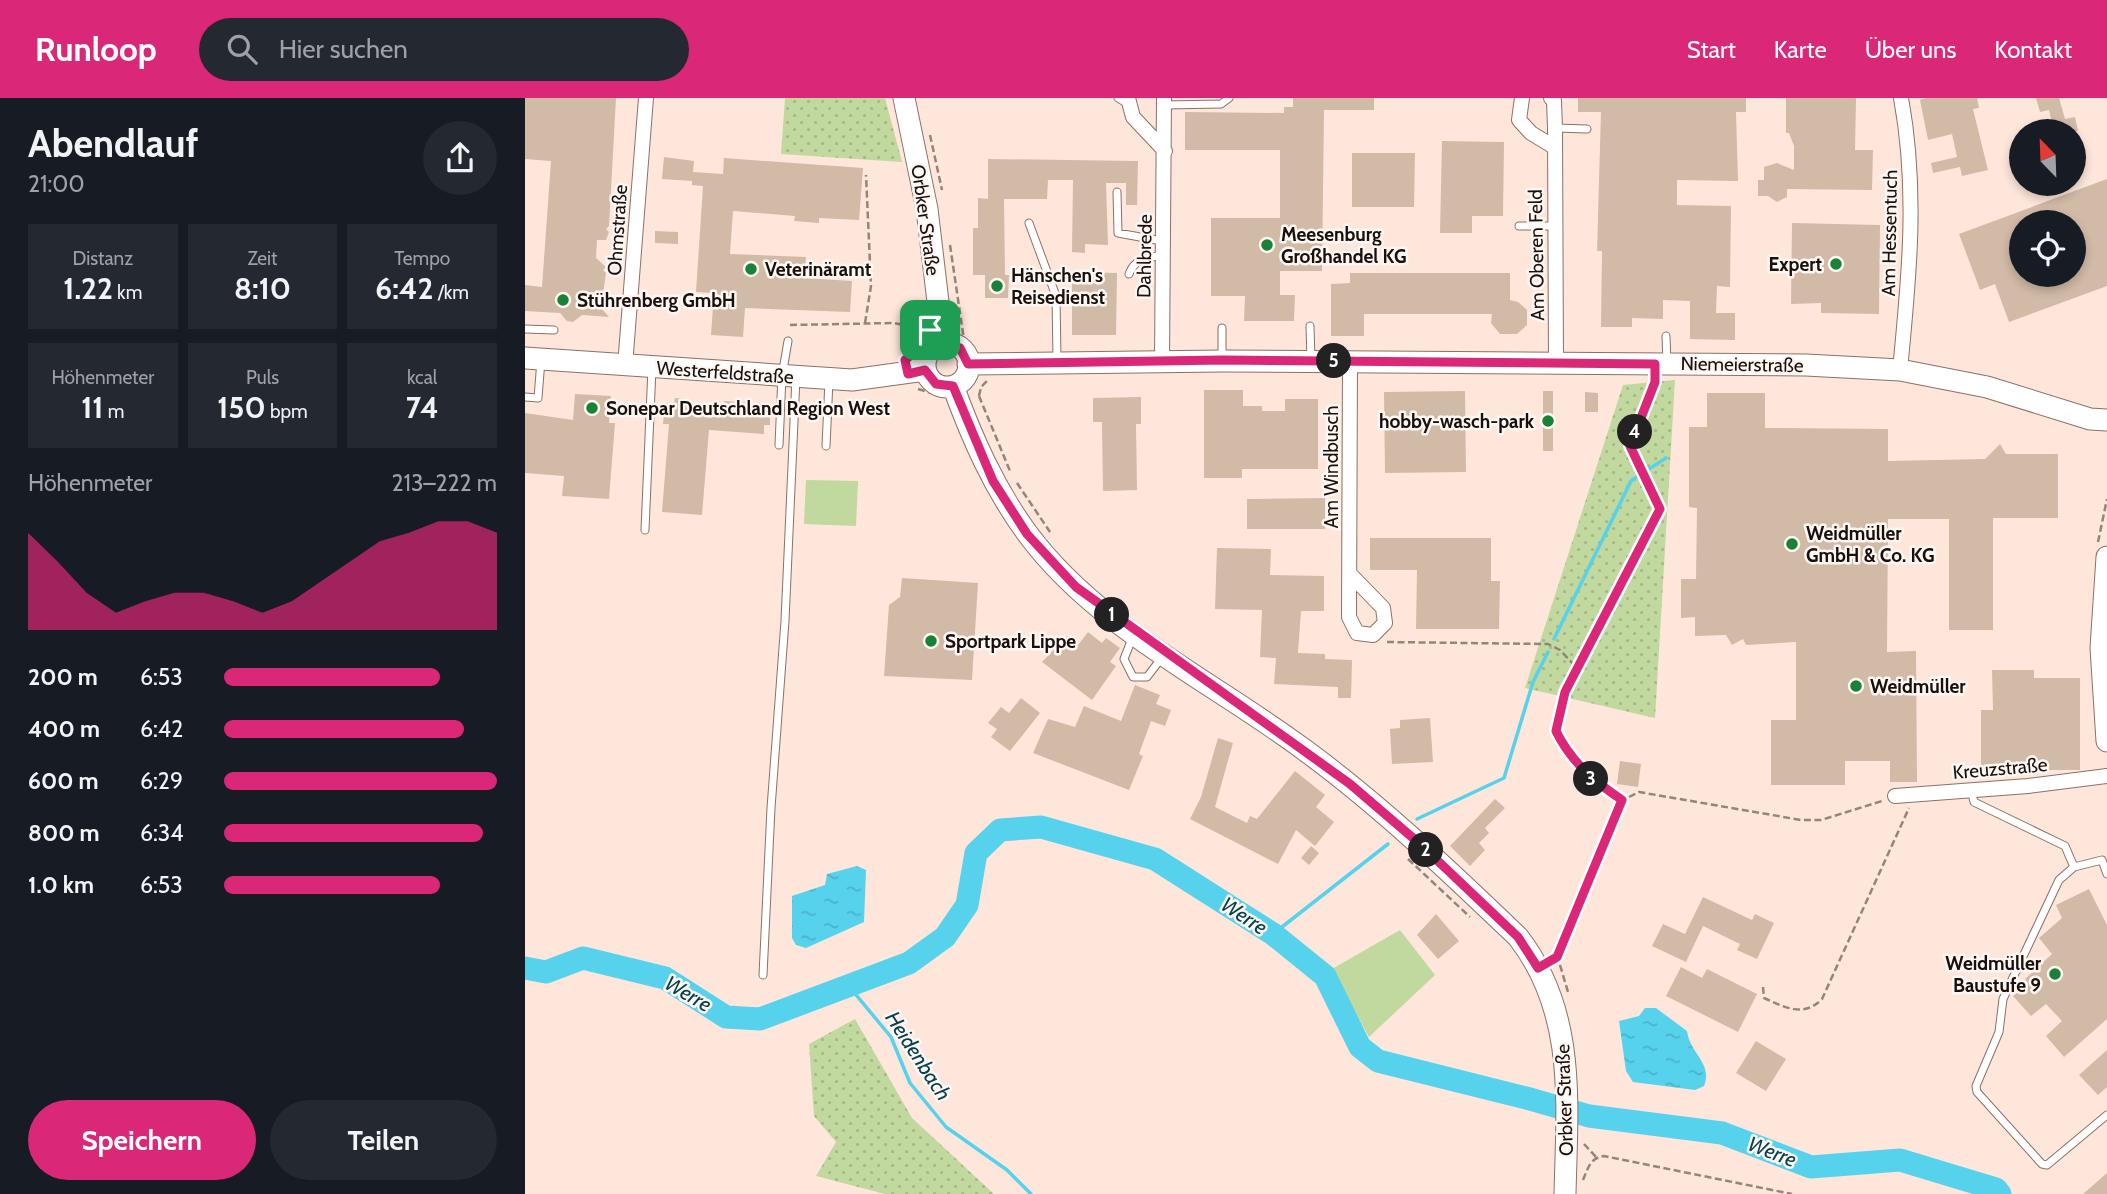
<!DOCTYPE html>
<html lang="de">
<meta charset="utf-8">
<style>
:root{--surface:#171b24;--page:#242831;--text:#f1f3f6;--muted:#9ea1a6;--accent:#db2777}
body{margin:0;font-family:Cabin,sans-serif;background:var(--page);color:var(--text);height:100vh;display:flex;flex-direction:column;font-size:26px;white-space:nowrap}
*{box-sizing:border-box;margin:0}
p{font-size:23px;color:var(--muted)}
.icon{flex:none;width:38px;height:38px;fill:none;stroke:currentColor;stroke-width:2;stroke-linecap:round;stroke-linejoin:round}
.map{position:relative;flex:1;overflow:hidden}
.details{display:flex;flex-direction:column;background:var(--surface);width:525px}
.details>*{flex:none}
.needle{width:46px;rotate:337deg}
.buttons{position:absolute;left:1484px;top:21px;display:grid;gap:14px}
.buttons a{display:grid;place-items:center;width:77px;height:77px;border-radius:50%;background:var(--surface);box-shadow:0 4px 10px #0003;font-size:35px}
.pin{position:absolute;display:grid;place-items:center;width:60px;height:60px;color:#fff;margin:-30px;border-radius:14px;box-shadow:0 4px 10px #0006}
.km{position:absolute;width:35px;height:35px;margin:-18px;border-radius:50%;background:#222;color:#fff;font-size:19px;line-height:35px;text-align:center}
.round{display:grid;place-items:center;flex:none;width:74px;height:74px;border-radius:37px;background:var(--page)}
.overview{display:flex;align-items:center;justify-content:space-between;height:119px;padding:0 28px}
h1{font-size:38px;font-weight:700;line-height:52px}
.figures{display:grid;grid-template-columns:repeat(3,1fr);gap:10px;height:119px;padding:7px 28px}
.figures div{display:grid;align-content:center;border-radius:0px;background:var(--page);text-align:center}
.figures b{font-size:30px;font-weight:700}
.figures small{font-size:19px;font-weight:400}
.figures p{font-size:19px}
.chart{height:196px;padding:14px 28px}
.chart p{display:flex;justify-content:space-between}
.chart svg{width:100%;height:126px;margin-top:7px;fill:var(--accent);opacity:.7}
.primary-button{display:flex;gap:14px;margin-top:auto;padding:14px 28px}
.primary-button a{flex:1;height:80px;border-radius:42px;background:var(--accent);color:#fff;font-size:28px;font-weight:700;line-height:80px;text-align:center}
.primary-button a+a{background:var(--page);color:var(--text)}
ul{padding:0 28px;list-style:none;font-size:23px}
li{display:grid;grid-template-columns:112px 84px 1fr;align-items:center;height:52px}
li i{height:18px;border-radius:9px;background:var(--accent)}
header{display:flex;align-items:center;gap:42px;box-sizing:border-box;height:98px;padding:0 35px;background:var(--accent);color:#fff}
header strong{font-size:33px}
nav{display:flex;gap:38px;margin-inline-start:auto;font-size:24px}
.search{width:490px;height:63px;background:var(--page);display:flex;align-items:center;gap:18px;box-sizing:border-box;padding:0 24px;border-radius:38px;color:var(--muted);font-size:26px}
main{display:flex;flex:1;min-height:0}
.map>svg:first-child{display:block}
.grass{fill:url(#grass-dots)}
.garden{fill:#c1d89e}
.water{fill:url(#water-ripples)}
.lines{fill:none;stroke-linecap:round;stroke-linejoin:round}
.stream{stroke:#56d2ec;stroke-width:3.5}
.river{stroke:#56d2ec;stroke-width:23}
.building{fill:#d1baa6;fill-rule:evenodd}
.lane-casing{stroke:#8b7165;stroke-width:9}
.street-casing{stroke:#8b7165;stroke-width:16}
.secondary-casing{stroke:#8b7165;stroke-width:23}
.path{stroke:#95847c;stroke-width:2.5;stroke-dasharray:7 3.5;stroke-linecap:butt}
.lane{stroke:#fff;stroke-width:7}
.street{stroke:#fff;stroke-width:14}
.secondary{stroke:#fff;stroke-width:21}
.route-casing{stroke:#fff;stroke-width:14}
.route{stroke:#db2777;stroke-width:9}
.poi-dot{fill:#198237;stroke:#fdf7f4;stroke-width:2.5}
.labels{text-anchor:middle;stroke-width:5;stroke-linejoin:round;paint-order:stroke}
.street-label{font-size:19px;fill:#190f0b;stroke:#fdf7f4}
.poi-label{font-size:19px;font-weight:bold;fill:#190f0b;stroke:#fdf7f4;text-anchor:start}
.water-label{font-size:21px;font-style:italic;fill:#05404b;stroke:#fdf7f4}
</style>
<header>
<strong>Runloop</strong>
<div class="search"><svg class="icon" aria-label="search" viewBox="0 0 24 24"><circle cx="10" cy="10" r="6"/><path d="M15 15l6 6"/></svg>Hier suchen</div>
<nav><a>Start</a><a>Karte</a><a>Über uns</a><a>Kontakt</a></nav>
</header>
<main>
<section class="details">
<div class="overview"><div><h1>Abendlauf</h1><p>21:00</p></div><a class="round"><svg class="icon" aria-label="share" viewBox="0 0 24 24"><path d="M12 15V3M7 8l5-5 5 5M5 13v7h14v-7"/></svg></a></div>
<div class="figures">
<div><p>Distanz</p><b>1.22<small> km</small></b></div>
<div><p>Zeit</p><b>8:10</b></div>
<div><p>Tempo</p><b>6:42<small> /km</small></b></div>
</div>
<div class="figures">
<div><p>Höhenmeter</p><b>11<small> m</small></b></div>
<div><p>Puls</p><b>150<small> bpm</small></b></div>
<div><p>kcal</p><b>74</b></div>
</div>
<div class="chart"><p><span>Höhenmeter</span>213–222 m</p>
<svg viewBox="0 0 160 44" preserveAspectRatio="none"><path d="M0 44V10L10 20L20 31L30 38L40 34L50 31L60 31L70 34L80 38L90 34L100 27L110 20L120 13L130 10L140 6L150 6L160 10V44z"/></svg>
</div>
<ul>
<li><b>200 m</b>6:53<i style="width:79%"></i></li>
<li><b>400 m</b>6:42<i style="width:88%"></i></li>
<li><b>600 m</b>6:29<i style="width:100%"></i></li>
<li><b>800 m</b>6:34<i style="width:95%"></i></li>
<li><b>1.0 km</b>6:53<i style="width:79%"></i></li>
</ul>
<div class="primary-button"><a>Speichern</a><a>Teilen</a></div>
</section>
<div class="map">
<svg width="1582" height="1096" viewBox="0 0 1582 1096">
<defs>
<pattern id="grass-dots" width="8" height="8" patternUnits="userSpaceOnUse" patternTransform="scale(1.75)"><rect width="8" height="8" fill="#c1d89e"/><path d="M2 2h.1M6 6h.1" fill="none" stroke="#a5b887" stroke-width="1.8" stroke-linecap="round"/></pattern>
<pattern id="water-ripples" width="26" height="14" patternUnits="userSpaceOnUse" patternTransform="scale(1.75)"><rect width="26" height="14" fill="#56d2ec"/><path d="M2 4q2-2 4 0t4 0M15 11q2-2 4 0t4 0" fill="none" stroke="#4ab3c9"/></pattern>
</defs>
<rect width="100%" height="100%" fill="#fee6db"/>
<path class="grass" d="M260 0H360L377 64 256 56Z
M1150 282 1130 620 1000 590 1098 287Z
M330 921 387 1020 469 1096H360L291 1078 311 1044 289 1018 284 946Z"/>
<path class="garden" d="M281 382 333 383 331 428 279 426Z
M875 832 910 877 844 939 807 871Z"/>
<path class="water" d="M332 768 341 772 339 824 281 850 271 847 267 840V798L300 787 302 776Z
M1120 910H1131L1162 933C1165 956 1188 965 1179 988L1170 992 1108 984 1101 973 1094 923 1114 918Z"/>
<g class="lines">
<path class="stream" d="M1124 371 1141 360
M1029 541 1106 383 1113 378
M892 721 979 680 1008 584 1023 554
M748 836 863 746
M322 886 366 939 385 985 421 1029 482 1072 506 1096"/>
<path class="river" d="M0 870 21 874 58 860 140 880 201 919 235 921 384 865 420 839 442 807 451 755 475 732 516 729 630 761 748 836 800 878 835 949 853 963 1005 1001 1064 1018 1197 1035 1286 1069 1375 1062 1471 1091 1475 1096"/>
</g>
<path class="building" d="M0 0H91L84 128 81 131 84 134 81 142H72L71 160 81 169 78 172 81 175 76 210 84 219 57 217 48 224 42 223 35 215 0 213V187L17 189 26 63 0 61Z
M768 0H849V12H799L797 173H755V197H770L769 223H719L720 198H686V120H755V52H660V14L759 15V9H768Z
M1053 0H1221V14H1211L1213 83 1152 82V107L1206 108 1205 189 1192 188 1191 215H1210V242L1165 241V203L1138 202V221L1107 220V229H1076L1077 153H1072L1076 14H1053Z
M1261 0H1331L1330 52H1348L1347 92 1262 91V99L1252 104 1243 98H1233V82H1239V69L1252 65 1269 72V48L1264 35H1261Z
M1401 0H1452L1454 10 1448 11 1463 72 1437 78 1435 69 1408 75 1406 65 1432 59 1427 36 1403 42 1395 2Z
M1511 0H1534L1540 21 1550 19 1553 33H1529L1524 12 1515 14Z
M917 43 979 44 978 118H947V135H915Z
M827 55H890L889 109H827Z
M139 59 169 63 168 74 198 76 199 60 338 70 334 122 294 120V125L269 123 270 118 208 113 205 156 281 159 279 180 327 183 325 214 220 210 218 239 186 237 189 195 171 194 178 88 167 87V83L137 81Z
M463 61 613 63 612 107H601V85H581L583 147 560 146V155L547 154 548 82H523L522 101H479L480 177H484L483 200H460V177H448V130H453V100L463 101Z
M1582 81V188L1484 224 1470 186 1455 192 1434 136ZM1496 124H1549V177H1496Z
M1267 125 1355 127 1354 216 1296 215V205L1266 206Z
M130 133 153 134V146L130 145Z
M547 174 592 175 591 237H547Z
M825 175H985V202L993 204 1002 212V227L992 236H975L966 225 967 216H839V238H806V186L825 185Z
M679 292H718V308H737V313H760V301H793V371H717V380H679Z
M940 293 941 374 860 375 859 294Z
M1018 293H1028V353H1018Z
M1060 294 1073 295V314H1060Z
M1182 295H1240V330L1363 331V363L1460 361 1475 346 1481 356H1533V420H1468V532H1424V421H1363L1362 554 1391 553 1392 684H1365V663H1320V687H1246V622H1271V544L1221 547 1218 541 1207 547 1201 537 1170 538V519L1156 520V481H1171L1172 410 1164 409V329H1182Z
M50 296 86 298 84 325H90L84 401 37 398 39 378 0 375V315L48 322Z
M616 299V326H611L612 392 578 393 577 324H568V300Z
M150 300 161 301 160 306 199 309V303L241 306 240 316H245V327H239V336L184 332 177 417 137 414 144 326H138L140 305H149Z
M800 400V431H722V401Z
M845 440H966V483H975L974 531H891L892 472H845Z
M692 450 746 451 745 477 799 478V513H776L773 555 800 556V561L827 562 826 600H813V589L749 586 751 560 735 559 737 512 690 511Z
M377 480 453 485 447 582 359 578 364 507 375 499Z
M563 534 577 545 581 540 595 550 585 564 591 568 567 602 517 564 542 538 553 547Z
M1467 572H1509V580H1555V672H1510V676L1456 677V612H1468Z
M610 587 635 597 631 606 646 612 640 628 626 623 614 656 618 658 604 692 508 655 523 621 550 629 559 608 596 623Z
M496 600 515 615 485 653 466 639 472 631 463 625 476 609 484 615Z
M905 620 908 664 867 666 865 631 875 630V622Z
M693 640 708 645 690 709 722 725 725 718 732 721 770 673 800 697 791 709 809 724 790 748 771 732 753 766 665 721 676 699Z
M1095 663 1116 666 1113 689 1092 686Z
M970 701 980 710 960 730 964 735 954 745 960 752 945 768 925 748Z
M786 748 794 755 784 767 776 760Z
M1564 791 1582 827V921L1539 959 1521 938 1537 923 1521 906 1506 918 1488 898 1503 885 1500 881 1527 856 1514 840 1537 820 1531 807Z
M1178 799 1227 822 1230 816 1249 825 1232 861 1212 852 1215 846 1178 828 1161 864 1127 848 1138 826 1160 836Z
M911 816 934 843 913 861 892 837Z
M1156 869 1177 880 1182 871 1232 896 1213 934 1141 898Z
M1231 943 1261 961 1241 993 1211 975Z
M1582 952V989L1573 997 1554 977Z
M1582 1075V1096H1558Z"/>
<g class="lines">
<defs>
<path id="lane" d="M593 0 603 6
M641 7 696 6 704 0
M1030 30 1062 31
M592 94 593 135 637 143
M504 125 531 198 532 262
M994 128H1029
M604 176C610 160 622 160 638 157
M785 228 786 262
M697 230V262
M0 231 29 232
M1141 238 1142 265
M0 299 13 300 16 262
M254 347 257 278 263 243
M301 348 304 282
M120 432 127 270
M608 538 599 561 608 579H622L638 558
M1446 692 1449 704 1540 748 1549 769
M1582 776 1577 762 1549 769 1534 782 1478 901 1474 934 1451 988 1452 994 1517 1066 1522 1067 1582 1017
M1016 868 1032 859 1097 702
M238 877 246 710 260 523 271 279"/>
<path id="street" d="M603 0 608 19 640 53
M997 0 994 22 1006 35 1029 49
M1026 0 1029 3 1030 30 1031 266
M637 263 639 0
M100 268 121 0
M1375 272C1384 180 1393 92 1376 0
M824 475 858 510 860 525 848 537 832 535 824 519 825 263
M1370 698 1503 688 1582 678"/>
<path id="secondary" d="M379 0 402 111 418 246
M400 267a22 22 0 1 1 44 0a22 22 0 1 1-44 0Z
M0 260 327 282 400 272
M443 266 697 263 1281 267 1375 272 1462 289 1565 321 1582 322
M428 288C447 340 469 390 502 435 572 530 689 584 781 653 857 709 925 774 993 839 1052 915 1042 1006 1040 1096
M1582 459 1576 550 1582 643"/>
</defs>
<use href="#lane" class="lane-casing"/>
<use href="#street" class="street-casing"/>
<use href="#secondary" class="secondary-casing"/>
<path class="path" d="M405 37 417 92
M425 147 439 242 446 248
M340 225 346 188 341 77
M265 227 368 225 398 230
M389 256 402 244
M393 291 413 297
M454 298 485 373
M454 298 456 289 462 283
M492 385 525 434
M1573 444 1582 401
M862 544 1023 546 1035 552 1052 570
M1089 697C1064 679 1045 661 1031 633L1040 594 1135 411 1105 348 1130 282
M1104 699 1114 694 1276 722H1296L1357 703
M883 761 945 819
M1035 867 1043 894
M1238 889 1239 900C1259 909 1279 920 1297 901L1384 710
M1059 1046 1071 1059
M1058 1082C1063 1070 1065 1060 1079 1058L1267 1096"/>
<use href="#lane" class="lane"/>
<use href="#street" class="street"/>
<use href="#secondary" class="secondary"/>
</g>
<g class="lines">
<defs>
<path id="route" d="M416 230 418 246 435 250 443 266 697 262 1130 266V284L1105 348 1135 411 1040 594 1031 633C1046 664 1069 683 1097 702L1032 859 1013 870 993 839 895 746 825 686 551 489 502 436 468 383 428 288 411 286 400 272 383 276 380 262 402 244 405 232Z"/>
</defs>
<use href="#route" class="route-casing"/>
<use href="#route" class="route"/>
</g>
<g class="poi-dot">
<circle cx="742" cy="147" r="7"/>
<circle cx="1311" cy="166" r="7"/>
<circle cx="226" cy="171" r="7"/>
<circle cx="472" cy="188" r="7"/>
<circle cx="38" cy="202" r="7"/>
<circle cx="67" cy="310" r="7"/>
<circle cx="1023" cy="323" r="7"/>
<circle cx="1267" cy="446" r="7"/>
<circle cx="406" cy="543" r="7"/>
<circle cx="1331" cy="588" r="7"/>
<circle cx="1530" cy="876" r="7"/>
</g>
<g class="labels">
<g class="street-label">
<text transform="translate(401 122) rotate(82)" y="7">Orbker Straße</text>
<text transform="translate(92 132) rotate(-86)" y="7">Ohmstraße</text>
<text transform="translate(1364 135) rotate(-89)" y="7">Am Hessentuch</text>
<text transform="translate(1011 157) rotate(-91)" y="7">Am Oberen Feld</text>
<text transform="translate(619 158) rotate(-89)" y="7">Dahlbrede</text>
<text transform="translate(1217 266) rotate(1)" y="7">Niemeierstraße</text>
<text transform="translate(200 274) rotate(4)" y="7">Westerfeldstraße</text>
<text transform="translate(806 369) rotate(-90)" y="7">Am Windbusch</text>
<text transform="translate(1475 670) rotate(-5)" y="7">Kreuzstraße</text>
<text transform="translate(1039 1002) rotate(-92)" y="7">Orbker Straße</text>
</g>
<g class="poi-label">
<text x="756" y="143">Meesenburg<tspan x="756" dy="22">Großhandel KG</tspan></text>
<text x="1297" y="173" text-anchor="end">Expert</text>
<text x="240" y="178">Veterinäramt</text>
<text x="486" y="184">Hänschen's<tspan x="486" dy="22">Reisedienst</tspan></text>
<text x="52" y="209">Stührenberg GmbH</text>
<text x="81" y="317">Sonepar Deutschland Region West</text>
<text x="1009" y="330" text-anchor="end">hobby-wasch-park</text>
<text x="1281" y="442">Weidmüller<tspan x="1281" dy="22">GmbH &amp; Co. KG</tspan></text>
<text x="420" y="550">Sportpark Lippe</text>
<text x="1345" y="595">Weidmüller</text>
<text x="1516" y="872" text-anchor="end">Weidmüller<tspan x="1516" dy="22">Baustufe 9</tspan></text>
</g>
<g class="water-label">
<text transform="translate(719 818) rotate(33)" y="7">Werre</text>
<text transform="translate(163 896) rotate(30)" y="7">Werre</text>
<text transform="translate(393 958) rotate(57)" y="7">Heidenbach</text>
<text transform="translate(1247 1054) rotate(21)" y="7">Werre</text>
</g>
</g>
</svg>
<div class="buttons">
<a><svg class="needle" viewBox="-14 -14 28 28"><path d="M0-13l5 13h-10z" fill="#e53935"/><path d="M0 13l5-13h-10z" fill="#9ea1a6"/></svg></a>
<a><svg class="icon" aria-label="locate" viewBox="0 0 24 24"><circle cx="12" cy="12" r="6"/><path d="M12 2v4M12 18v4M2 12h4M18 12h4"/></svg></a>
</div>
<div class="pin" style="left:405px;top:232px;background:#1e9e55"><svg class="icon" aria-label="arrive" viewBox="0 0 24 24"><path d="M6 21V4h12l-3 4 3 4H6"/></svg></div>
<b class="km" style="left:587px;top:517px">1</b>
<b class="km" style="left:901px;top:752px">2</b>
<b class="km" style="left:1066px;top:681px">3</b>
<b class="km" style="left:1110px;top:334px">4</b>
<b class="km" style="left:809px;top:263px">5</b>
</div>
</main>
